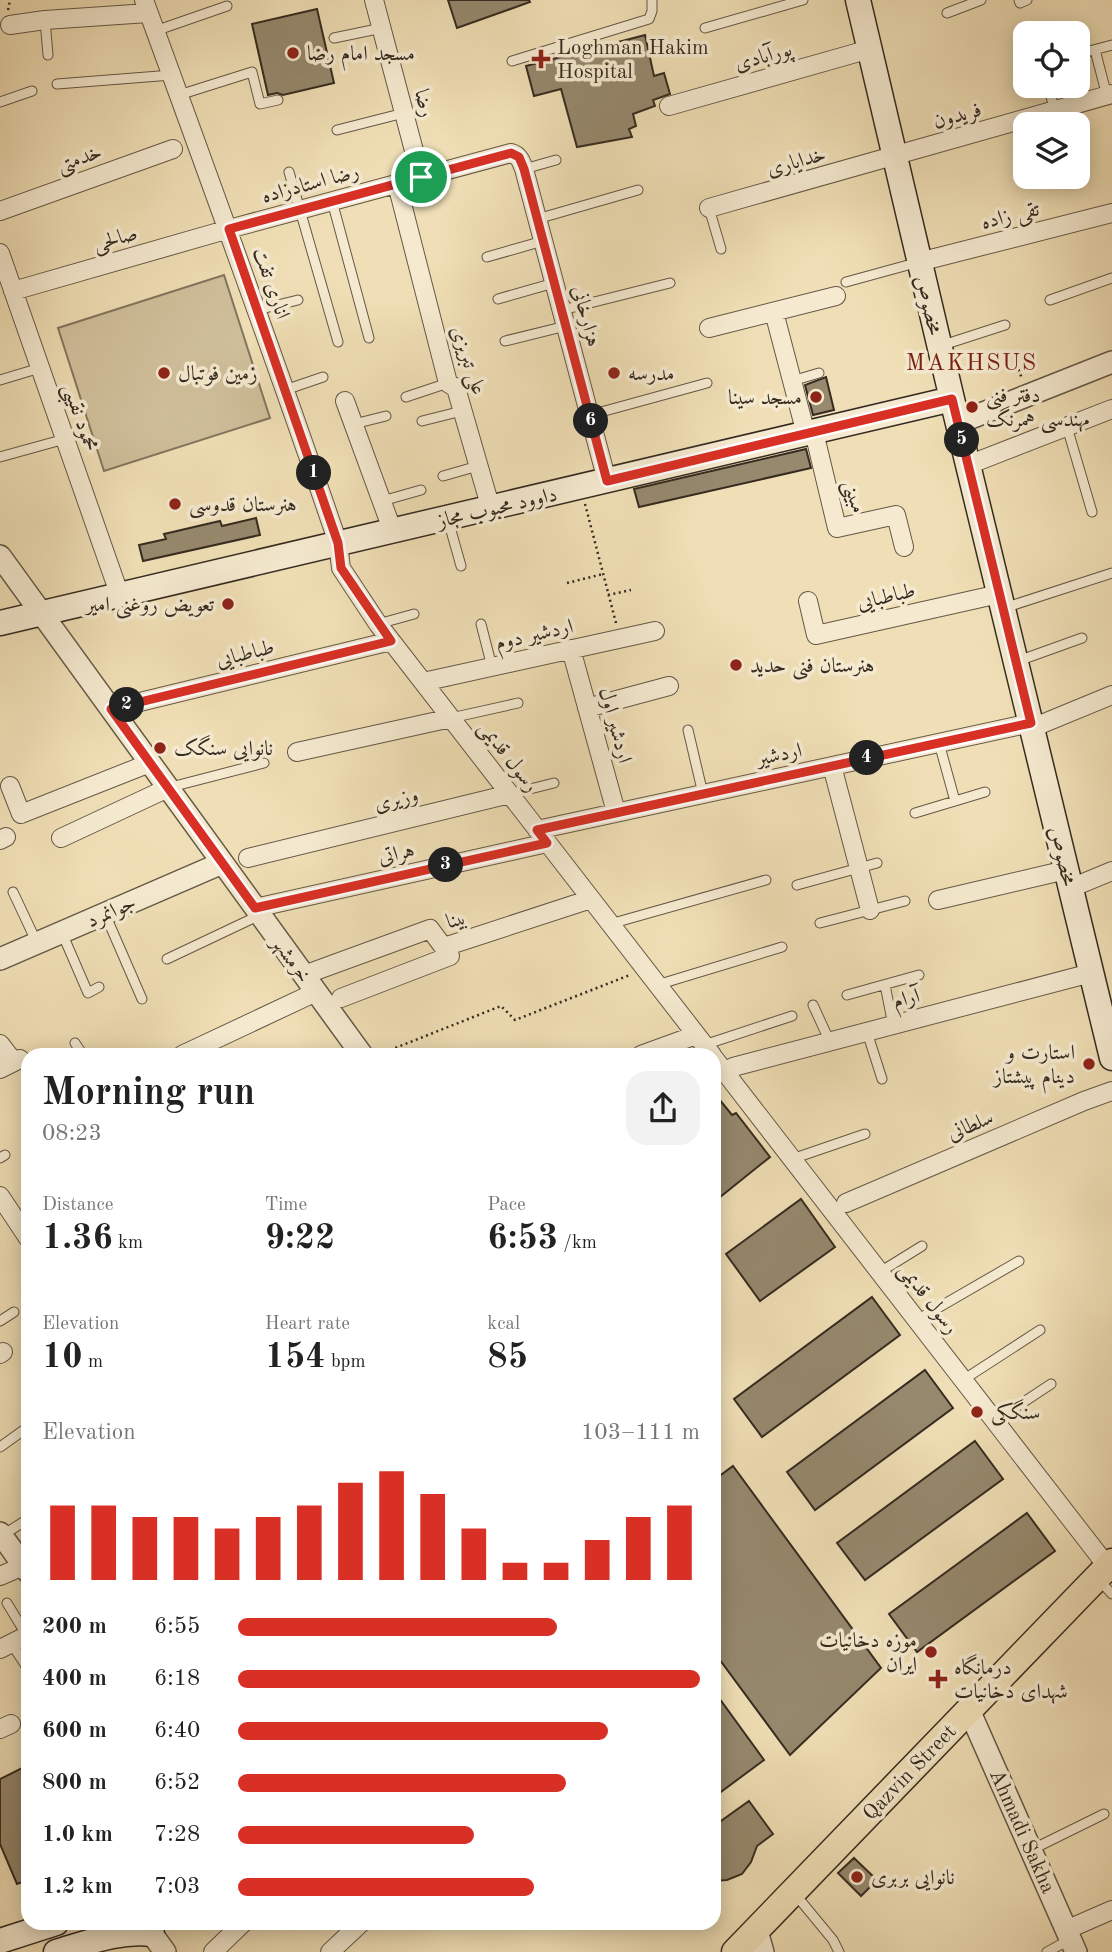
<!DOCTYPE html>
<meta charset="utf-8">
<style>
:root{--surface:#fff;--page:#f2f2f2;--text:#222;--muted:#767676;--accent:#d93025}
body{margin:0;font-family:"Old Standard TT",Amiri,serif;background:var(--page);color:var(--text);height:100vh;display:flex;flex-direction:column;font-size:26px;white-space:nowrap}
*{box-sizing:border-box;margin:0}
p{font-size:23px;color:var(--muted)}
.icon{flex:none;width:38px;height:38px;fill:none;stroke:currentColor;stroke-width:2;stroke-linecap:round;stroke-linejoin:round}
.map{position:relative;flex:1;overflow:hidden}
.sheet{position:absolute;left:21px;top:1048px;width:700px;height:882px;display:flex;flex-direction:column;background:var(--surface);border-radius:21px;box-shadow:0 4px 18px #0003}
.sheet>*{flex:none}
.fabs{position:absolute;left:1013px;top:21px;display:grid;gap:14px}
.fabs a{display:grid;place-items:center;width:77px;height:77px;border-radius:14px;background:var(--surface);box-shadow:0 4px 18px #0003;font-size:35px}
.pin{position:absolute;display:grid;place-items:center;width:60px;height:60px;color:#fff;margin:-30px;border:4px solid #fff;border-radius:50%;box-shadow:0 2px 7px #0007}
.km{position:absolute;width:35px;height:35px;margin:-18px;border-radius:50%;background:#222;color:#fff;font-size:19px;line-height:35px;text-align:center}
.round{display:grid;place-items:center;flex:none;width:74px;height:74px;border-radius:21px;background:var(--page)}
.head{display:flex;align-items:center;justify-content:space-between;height:119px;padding:0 21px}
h1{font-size:38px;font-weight:700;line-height:52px}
.figures{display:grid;grid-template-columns:repeat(3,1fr);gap:10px;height:119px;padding:7px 21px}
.figures div{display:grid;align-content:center}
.figures b{font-size:35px;font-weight:700}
.figures small{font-size:19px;font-weight:400}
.figures p{font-size:19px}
.chart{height:196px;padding:14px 21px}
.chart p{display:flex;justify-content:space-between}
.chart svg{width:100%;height:126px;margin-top:7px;stroke:var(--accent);stroke-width:6}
ul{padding:0 21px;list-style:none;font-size:23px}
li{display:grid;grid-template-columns:112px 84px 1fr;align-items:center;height:52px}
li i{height:18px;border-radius:9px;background:var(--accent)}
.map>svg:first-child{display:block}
.pitch{fill:#d0c09c;stroke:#82765e;stroke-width:2}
.building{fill:#96896e;stroke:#352b20;stroke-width:2}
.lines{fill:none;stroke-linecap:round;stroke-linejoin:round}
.service-casing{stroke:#645846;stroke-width:11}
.minor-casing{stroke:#645846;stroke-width:20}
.tertiary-casing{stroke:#645846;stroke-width:24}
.secondary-casing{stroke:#352b20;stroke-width:27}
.primary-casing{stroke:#352b20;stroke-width:29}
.path{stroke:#352b20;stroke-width:2.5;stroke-dasharray:2 3.5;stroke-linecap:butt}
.service{stroke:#f5ead0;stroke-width:9}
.minor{stroke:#f5ead0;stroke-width:18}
.tertiary{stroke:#f5ead0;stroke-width:21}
.secondary{stroke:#f5ead0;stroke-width:24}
.primary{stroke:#f0dfb6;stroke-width:26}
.route-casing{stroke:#fff;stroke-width:14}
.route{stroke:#d93025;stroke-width:9}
.poi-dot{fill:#8f2418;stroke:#f5ead0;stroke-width:2.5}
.labels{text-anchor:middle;stroke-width:7;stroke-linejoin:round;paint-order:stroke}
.poi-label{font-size:21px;fill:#352b20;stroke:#f5ead0;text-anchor:start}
.street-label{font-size:21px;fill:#352b20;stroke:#f5ead0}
.neighbourhood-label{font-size:23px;letter-spacing:2px;fill:#7a1f14;stroke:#f5ead0}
</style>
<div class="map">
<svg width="1112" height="1952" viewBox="0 0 1112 1952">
<rect width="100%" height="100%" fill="#f0dfb6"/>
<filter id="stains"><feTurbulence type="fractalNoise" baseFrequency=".00286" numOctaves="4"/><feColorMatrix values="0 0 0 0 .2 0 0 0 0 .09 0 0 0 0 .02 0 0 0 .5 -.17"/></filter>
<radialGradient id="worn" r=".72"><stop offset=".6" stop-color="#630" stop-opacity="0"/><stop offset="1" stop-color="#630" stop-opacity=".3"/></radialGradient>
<path class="pitch" d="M224 275 270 418 104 471 58 328Z"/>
<path class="building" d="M448 0H529L530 2 457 28Z
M317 9 334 83 283 95 277 93 268 95 252 24Z
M645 35 654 76 664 73 670 94 653 100 655 106 633 114 636 126 629 129 632 137 577 147 561 89 534 96 526 66Z
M826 377 834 410 813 415 805 385Z
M806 449 811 468 639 507 634 489Z
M256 518 260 535 143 561 139 545 166 539 164 534 220 521 222 526Z
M714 1093 732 1115 736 1113 770 1157 714 1202Z
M801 1199 835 1247 760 1301 726 1254Z
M872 1297 900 1335 762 1437 734 1399Z
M925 1370 953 1408 815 1510 787 1472Z
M975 1441 1003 1479 865 1580 837 1543Z
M733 1466 881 1668 790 1755 714 1652V1480Z
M1027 1513 1055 1551 917 1652 889 1614Z
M714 1691 764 1760 714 1797Z
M28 1765V1880L17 1884 0 1844V1779Z
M749 1801 773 1834 757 1846 751 1862 742 1874 727 1880 714 1881V1826Z
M854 1858 877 1880 861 1896 838 1873Z"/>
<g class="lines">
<defs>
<path id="service" d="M1019 0 1020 3 1027 0
M947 13 981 0
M45 20 48 55
M705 28 803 0
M155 31 227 6
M334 38 382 28
M1095 50 1107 96
M1078 54 1112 45
M512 61 649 19 652 11V0
M57 84 172 75
M1048 86 1055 111
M179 95 252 72 260 104 278 100
M0 102 32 91
M337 130 404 113
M524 169 556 160
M289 172 338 342
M332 201 369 338
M709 208 721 249
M537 219 638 190
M487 257 543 241
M846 282 919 262
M498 299 554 283
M1050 300 1112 278
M257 310 298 300
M562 310 670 283
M505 341 566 326
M940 346 1005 325
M0 380 40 368
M792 381 819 373
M285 390 323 377
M406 397 448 383
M590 415 707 383
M422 421 462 411
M354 424 386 416
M1067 427 1092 512
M0 457 65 439
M443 476 478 466
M382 501 421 490
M448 520 461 566
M1004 608 1112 573
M378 624 414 614
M481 624 492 667
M1018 661 1082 638
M451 718 518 703
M688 730 703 794
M939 743 955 801
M171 787 264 763
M510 794 554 783
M915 813 985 792
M797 885 877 863
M13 892 37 943
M105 914 142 999
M820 923 905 901
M610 924 766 880
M62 933 88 993 99 987
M167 959 260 915
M657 985 782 947
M885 985 893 1025
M847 995 919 975
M813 1005 830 1042
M867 1032 882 1079
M75 1043 83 1055
M704 1045 792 1016
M0 1158 5 1155
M792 1159 865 1134
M880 1272 922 1246
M917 1320 1019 1261
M0 1321 14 1312
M963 1380 1040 1330
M995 1421 1051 1384
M0 1447 28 1427
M3 1535 28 1519
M1099 1580 1112 1594
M7 1603 27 1636
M11 1643 28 1669
M1031 1850 1104 1814
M795 1894 833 1940 839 1952
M1047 1952 1069 1940"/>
<path id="minor" d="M144 0C210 180 276 361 338 543L341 568 378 624 712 1055
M374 0 421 177
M10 25 45 20 148 13
M669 106 870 49
M397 184 448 383 456 388 491 509
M709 208 1112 94
M0 211 173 149
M0 253 120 596
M919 262 1112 213
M13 291 229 229 511 153C519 155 521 161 524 169L607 481
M774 312 806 434
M709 328 836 296
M345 401 393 532
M814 432 837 528 896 515 904 547
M968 465 1112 409
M808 601 816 635 999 594
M571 649 616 812
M423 682 655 631
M587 708 669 686
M111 709 391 641
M1032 728 1112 695
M297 752 451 718
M832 766 870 910
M10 786 21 814 150 763
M537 830 1031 723
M61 838 168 788
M0 840 6 837
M248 858 510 794
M1071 888 1112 871
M938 900 1066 870
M255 908 547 843
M444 947 591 899
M304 975 430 929 450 956 341 998
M0 1044 14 1062
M182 1055 316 992
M641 1055 696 1035
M714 1058 1107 1566
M733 1067 1091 973
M0 1069 20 1059
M0 1196 28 1238
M846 1203 1084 1101 1112 1091
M0 1354 3 1352
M0 1576 23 1566
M0 1649 28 1635
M0 1729 11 1724
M1066 1930 1112 1910
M213 1952 243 1923
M330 1952 361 1923"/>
<path id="tertiary" d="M958 423 1112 362
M0 556 362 1055
M0 959 222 863
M0 1533 28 1572
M969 1710 1076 1952
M144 1923 165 1952
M757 1931 763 1952"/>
<path id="secondary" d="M858 0 952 399 1112 1058
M0 623 952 399
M0 1941 56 1923
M56 1952C87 1943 119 1930 152 1934"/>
<path id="primary" d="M735 1952 1112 1562"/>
</defs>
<use href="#service" class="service-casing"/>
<use href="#minor" class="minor-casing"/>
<use href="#tertiary" class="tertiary-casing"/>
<use href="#secondary" class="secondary-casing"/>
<use href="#primary" class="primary-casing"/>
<path class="path" d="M8 10 10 0
M1015 359 1022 379
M585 504 616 623
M567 583 603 574
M608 595 631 590
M380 1054 501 1006 515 1020 630 975"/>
<use href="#service" class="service"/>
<use href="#minor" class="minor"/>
<use href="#tertiary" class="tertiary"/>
<use href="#secondary" class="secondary"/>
<use href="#primary" class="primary"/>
</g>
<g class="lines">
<defs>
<path id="route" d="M511 153 519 157 524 169 607 481 952 399 1031 723 537 830 547 843 255 908 111 709 391 641 341 568 338 543 229 229Z"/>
</defs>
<use href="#route" class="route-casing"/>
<use href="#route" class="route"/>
</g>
<g class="poi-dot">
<circle cx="293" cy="53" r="7"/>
<path d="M537.5 48.5h7v7h7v7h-7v7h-7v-7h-7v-7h7z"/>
<circle cx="164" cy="373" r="7"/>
<circle cx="614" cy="373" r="7"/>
<circle cx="816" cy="397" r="7"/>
<circle cx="972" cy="407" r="7"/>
<circle cx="175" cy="504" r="7"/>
<circle cx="228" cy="604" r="7"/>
<circle cx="736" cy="665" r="7"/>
<circle cx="160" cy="748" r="7"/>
<circle cx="1089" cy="1064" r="7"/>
<circle cx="977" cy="1412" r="7"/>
<circle cx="931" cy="1652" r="7"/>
<path d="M934.5 1668.5h7v7h7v7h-7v7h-7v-7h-7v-7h7z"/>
<circle cx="857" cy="1877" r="7"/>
</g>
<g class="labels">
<g class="poi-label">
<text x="557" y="54">Loghman Hakim<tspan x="557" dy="24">Hospital</tspan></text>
<text x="307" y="60">مسجد امام رضا</text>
<text x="178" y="380">زمین فوتبال</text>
<text x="628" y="380">مدرسه</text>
<text x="986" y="402">دفتر فنی<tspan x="986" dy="24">مهندسی همرنگ</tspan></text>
<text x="802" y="404" text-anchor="end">مسجد سینا</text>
<text x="189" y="511">هنرستان قدوسی</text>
<text x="214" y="611" text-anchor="end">تعویض روغنی امیر</text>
<text x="750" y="672">هنرستان فنی حدید</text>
<text x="174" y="755">نانوایی سنگک</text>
<text x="1075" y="1059" text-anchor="end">استارت و<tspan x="1075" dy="24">دینام پیشتاز</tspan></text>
<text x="991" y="1419">سنگکی</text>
<text x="917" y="1647" text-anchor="end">موزه دخانیات<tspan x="917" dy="24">ایران</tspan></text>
<text x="954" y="1674">درمانگاه<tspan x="954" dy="24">شهدای دخانیات</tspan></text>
<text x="871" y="1884">نانوایی بربری</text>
</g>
<g class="street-label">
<text transform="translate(763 56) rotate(-16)" y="7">پورآبادی</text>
<text transform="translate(425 103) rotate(75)" y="7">رضا</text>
<text transform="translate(957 115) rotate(-16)" y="7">فریدون</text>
<text transform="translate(79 158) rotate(-20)" y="7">خدمتی</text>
<text transform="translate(796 161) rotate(-16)" y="7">خدایاری</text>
<text transform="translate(310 183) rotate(-15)" y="7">رضا استادزاده</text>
<text transform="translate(1010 215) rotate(-14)" y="7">تقی زاده</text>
<text transform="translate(115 238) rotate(-16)" y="7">صالحی</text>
<text transform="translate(272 283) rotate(71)" y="7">اناری تفت</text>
<text transform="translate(929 305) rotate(76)" y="7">مخصوص</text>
<text transform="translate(587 316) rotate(75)" y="7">هزارخانی</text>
<text transform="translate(469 360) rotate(71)" y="7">علی تبریزی</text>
<text transform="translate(81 417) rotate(71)" y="7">محمود نقیبی</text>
<text transform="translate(855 496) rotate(72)" y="7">مبینی</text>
<text transform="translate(497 507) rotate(-13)" y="7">داوود محبوب مجاز</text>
<text transform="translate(886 596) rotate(-13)" y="7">طباطبایی</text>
<text transform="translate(534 634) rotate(-13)" y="7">اردشیر دوم</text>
<text transform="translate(245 653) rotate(-14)" y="7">طباطبایی</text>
<text transform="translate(616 725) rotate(75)" y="7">اردشیر اول</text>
<text transform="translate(779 754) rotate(-12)" y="7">اردشیر</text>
<text transform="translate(509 756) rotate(52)" y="7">رسول قدیمی</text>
<text transform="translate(396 799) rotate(-14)" y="7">وزیری</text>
<text transform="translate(396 853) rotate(-13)" y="7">هراتی</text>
<text transform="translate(1063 856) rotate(76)" y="7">مخصوص</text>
<text transform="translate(111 911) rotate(-24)" y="7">جوانمرد</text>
<text transform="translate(456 919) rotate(-16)" y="7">بینا</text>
<text transform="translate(292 959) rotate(54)" y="7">خرمشهر</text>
<text transform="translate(906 998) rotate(-15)" y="7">آرام</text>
<text transform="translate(970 1125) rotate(-23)" y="7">سلطانی</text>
<text transform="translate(929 1298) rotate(52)" y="7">رسول قدیمی</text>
<text transform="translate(909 1772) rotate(-46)" y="7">Qazvin Street</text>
<text transform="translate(1023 1831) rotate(66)" y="7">Ahmadi Sakha</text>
</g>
<g class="neighbourhood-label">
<text x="972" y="370">MAKHSUS</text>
</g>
</g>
<rect width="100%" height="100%" filter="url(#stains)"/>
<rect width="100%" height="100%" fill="url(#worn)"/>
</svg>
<div class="fabs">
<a><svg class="icon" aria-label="locate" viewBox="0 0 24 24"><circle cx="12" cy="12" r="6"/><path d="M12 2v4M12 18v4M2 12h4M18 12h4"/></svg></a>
<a><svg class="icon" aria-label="layers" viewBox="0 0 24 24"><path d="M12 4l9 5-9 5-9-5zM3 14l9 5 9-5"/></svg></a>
</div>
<div class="pin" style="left:421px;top:177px;background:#1e9e55"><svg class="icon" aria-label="arrive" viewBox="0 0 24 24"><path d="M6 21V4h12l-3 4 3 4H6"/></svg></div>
<b class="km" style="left:314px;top:473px">1</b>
<b class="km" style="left:127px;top:705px">2</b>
<b class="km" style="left:446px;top:865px">3</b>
<b class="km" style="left:867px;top:758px">4</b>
<b class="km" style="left:962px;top:440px">5</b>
<b class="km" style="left:591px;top:421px">6</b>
<section class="sheet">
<div class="head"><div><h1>Morning run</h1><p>08:23</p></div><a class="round"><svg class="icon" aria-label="share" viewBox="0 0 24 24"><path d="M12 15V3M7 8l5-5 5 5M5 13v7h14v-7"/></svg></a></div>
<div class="figures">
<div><p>Distance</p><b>1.36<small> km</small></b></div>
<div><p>Time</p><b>9:22</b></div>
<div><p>Pace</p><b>6:53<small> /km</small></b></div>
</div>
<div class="figures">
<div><p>Elevation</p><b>10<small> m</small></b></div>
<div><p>Heart rate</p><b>154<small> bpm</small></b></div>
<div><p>kcal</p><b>85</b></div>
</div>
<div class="chart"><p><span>Elevation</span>103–111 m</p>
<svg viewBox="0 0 160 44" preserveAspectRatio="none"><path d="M5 44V18M15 44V18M25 44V22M35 44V22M45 44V26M55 44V22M65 44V18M75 44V10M85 44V6M95 44V14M105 44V26M115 44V38M125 44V38M135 44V30M145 44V22M155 44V18"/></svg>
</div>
<ul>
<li><b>200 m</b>6:55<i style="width:69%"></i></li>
<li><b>400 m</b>6:18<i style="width:100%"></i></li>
<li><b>600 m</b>6:40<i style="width:80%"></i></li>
<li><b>800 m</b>6:52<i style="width:71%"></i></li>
<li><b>1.0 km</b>7:28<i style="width:51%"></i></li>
<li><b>1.2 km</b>7:03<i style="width:64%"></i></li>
</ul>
</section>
</div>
